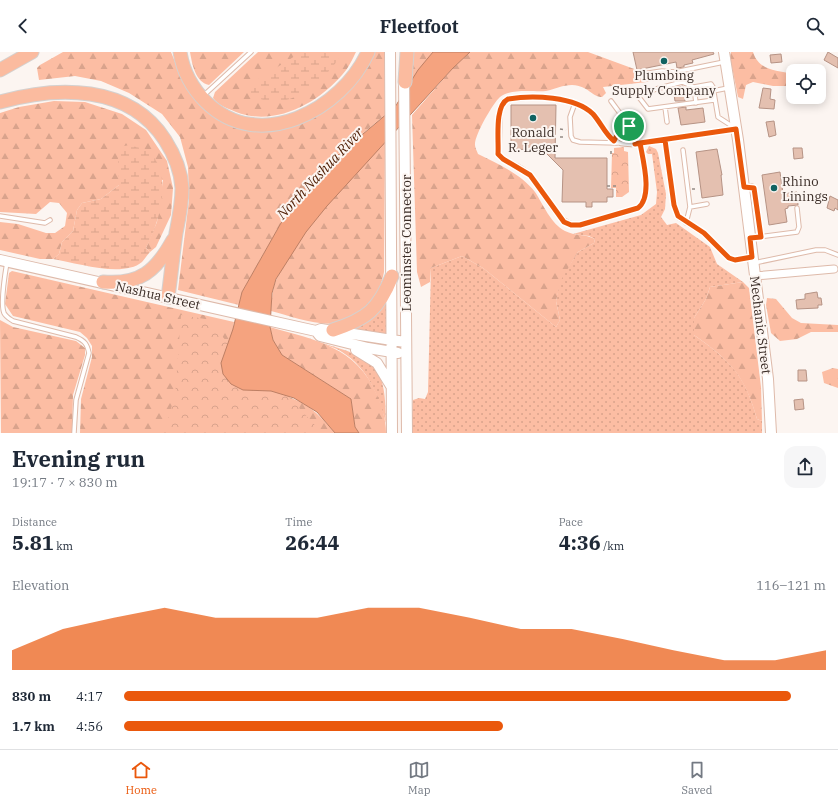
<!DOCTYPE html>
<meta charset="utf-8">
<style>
:root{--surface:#fff;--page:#f6f6f7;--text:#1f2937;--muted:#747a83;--line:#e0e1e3;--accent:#ea580c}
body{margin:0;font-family:"IBM Plex Serif",serif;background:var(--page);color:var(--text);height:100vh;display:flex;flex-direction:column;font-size:15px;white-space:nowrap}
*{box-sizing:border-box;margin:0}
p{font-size:13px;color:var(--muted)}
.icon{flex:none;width:22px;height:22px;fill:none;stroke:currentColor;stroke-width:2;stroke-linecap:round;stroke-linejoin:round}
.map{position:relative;height:381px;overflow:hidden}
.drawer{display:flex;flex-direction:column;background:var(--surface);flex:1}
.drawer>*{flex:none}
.tools{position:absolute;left:786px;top:12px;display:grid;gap:8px}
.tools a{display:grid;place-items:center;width:40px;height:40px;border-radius:8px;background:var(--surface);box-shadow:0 2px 10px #0003;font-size:20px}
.pin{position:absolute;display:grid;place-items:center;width:34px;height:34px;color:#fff;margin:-17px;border:2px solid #fff;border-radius:50%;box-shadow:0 1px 4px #0007}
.round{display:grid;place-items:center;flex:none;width:42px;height:42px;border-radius:12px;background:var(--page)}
.summary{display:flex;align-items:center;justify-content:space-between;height:68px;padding:0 12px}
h1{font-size:22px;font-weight:800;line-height:30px}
.figures{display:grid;grid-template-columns:repeat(3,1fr);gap:6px;height:68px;padding:4px 12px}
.figures div{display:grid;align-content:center}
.figures b{font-size:20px;font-weight:800}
.figures small{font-size:11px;font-weight:400}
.figures p{font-size:11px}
.chart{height:112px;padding:8px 12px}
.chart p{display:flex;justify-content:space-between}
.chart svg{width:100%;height:72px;margin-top:4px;fill:var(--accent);opacity:.7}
ul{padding:0 12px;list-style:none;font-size:13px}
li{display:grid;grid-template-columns:64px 48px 1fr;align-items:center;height:30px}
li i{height:10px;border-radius:5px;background:var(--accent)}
header{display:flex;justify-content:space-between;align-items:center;height:52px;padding:0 12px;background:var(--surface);font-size:18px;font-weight:800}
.tab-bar{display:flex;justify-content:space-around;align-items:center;height:56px;border-top:1px solid var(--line);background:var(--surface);font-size:11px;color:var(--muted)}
.tab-bar a{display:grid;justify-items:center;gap:2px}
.tab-bar .active{color:var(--accent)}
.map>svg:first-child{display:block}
.grass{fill:url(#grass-dots)}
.forest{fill:url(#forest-firs)}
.wetland{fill:url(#wetland-marsh)}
.park{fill:url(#park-crowns)}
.water{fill:#f5a37f;stroke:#bd7f64}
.building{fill:#e4c0b0;stroke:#b69385}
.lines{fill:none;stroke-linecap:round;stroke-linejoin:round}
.lane-casing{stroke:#debaaa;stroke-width:5.5}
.street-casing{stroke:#debaaa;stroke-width:9}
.secondary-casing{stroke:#debaaa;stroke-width:12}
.highway-casing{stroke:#d4d1cf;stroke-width:15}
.path{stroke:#948a85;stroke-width:1.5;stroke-dasharray:3 3;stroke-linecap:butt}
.lane{stroke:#fff;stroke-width:3.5}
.street{stroke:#fff;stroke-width:7}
.secondary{stroke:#fff;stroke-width:10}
.highway{stroke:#fbbb9f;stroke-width:13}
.route-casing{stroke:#fff;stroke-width:8}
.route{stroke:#ea580c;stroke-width:5}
.poi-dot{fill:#116261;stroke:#fcf5f1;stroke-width:1.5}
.labels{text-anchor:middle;stroke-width:4;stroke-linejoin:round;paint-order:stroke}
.poi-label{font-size:13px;fill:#3a2c26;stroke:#fcf5f1}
.street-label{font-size:13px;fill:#3a2c26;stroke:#fcf5f1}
.water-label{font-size:14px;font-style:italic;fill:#4e1c02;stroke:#fcf5f1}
</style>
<header><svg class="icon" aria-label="back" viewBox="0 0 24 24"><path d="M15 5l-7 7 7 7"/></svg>Fleetfoot<svg class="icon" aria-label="search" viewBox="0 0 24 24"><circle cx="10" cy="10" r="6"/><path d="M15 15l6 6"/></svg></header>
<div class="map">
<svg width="838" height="381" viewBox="0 0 838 381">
<defs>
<pattern id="grass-dots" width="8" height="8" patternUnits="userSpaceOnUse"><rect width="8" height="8" fill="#fcbda3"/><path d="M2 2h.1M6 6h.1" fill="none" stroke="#d9a38c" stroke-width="1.8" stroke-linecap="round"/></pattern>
<pattern id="forest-firs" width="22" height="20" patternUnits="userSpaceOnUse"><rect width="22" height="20" fill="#fcbda3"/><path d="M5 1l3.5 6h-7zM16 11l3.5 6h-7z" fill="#d9a38c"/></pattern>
<pattern id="wetland-marsh" width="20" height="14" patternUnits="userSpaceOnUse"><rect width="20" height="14" fill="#fcbda3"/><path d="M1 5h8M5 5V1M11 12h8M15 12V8" fill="none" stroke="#d9a38c"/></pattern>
<pattern id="park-crowns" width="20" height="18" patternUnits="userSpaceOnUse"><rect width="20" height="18" fill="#fcbda3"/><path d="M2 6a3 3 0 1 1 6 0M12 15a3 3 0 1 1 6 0" fill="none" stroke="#d9a38c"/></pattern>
</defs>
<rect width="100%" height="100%" fill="#fcf5f1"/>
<path class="grass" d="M649 94 656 97 658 101 666 142 665 157 661 165 667 173 676 171 710 195 717 212 743 230 710 235 706 247 694 266V283C731 309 745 323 757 367L762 369V381H411L413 348 419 346 425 347 428 340 431 216 462 204 483 216 556 275 560 268 556 249 560 228 578 200 594 191 595 187 589 184 573 182 641 163 656 152 657 140 652 102H648L646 100Z
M386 250V281L384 282 349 276Z
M316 289C373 307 386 307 386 371 378 343 368 316 342 300 335 295 325 293 316 289Z"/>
<path class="forest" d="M63 0H171L182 27 238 74 315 62 372 0H384L385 63 331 108 281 171 242 240 239 253 178 238 189 148 188 115 180 85 162 62 129 41 101 29 75 24 39 28 37 16 40 13Z
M190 0H244L209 33C195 30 192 11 190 0Z
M258 0H356C352 8 348 17 342 23 317 52 274 75 236 60 227 56 219 54 213 46L215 40Z
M413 0H433L411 30Z
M470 0H588L637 18 639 27 673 22V27L603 35 606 41 602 45C592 45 589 34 572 33 563 33 555 37 546 39 533 40 511 36 500 45 493 51 474 84 475 93 475 96 477 99 478 102 497 111 522 123 535 140 543 152 551 172 565 179 575 184 585 182 595 187L594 191 578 200 561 228 556 249 560 268 556 275 483 216 462 204 431 216 430 230 421 235 417 220 412 63 453 16Z
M731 0H753C759 19 776 18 793 22V34H773L753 30 746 33 743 47 738 45 730 5Z
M54 49 85 50 122 62 146 78 167 109 173 136 171 163 156 195 150 200 146 196 157 170 163 128 119 133 101 147 82 151 77 158 73 179 62 190 59 202 53 207H40L0 198V170L18 172 46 181H55L65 174 67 161 59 151 50 150 36 162 0 160V61L19 55Z
M385 90 384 220C380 239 376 246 362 258 358 261 354 266 349 268 326 278 294 265 271 259 272 248 272 237 277 226 301 177 347 129 385 90Z
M12 219 234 270 233 277 271 339C304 349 313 355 335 381H80L81 347 92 305V294L87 286 80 280 13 264 5 252 9 221Z
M743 230 749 236 761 335 762 369 757 367C745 324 731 309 694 283V266L706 247 710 235Z
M767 246 776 247 792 266 801 271 838 273V280H811L797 287 780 289 771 281 766 253Z
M0 268 13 275 76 289 85 296V303L73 343 72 381H1Z
M270 275C315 288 357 295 377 343 382 355 386 367 386 381H359L355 375 351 347 282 303 273 288Z
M833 316 838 317V336L824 331 822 320Z"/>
<path class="wetland" d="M297 0H343C326 29 283 67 250 41L252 31 295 4Z
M129 93C135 95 144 96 149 100 174 122 159 172 146 196L150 200C147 203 145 207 142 210 123 226 77 211 53 207L59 202 62 190 73 179 77 158 82 151 101 147 119 133 118 104 120 95Z"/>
<path class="park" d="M624 95V99L628 100 629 140 622 145H616V136H611L612 101H614V96Z
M181 263 217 269 222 284 240 305 280 335 322 381H163L175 344Z"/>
<path class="water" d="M433 0H470L453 16 327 154 306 180 276 227 272 241 270 275 273 288 282 303 351 347 355 375 359 381H335L317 360 294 346 271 339 243 338 231 332 223 322 221 311 233 277 242 240 281 171 331 109 395 55 418 18Z"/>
<path class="building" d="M633 0H713L714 2 692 8 693 11 684 13V15L677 16 676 10 637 18Z
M828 0 838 6V16L824 8Z
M781 2 782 10 771 11 770 3Z
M683 34 685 49H675L673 36Z
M763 36 771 37 770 47 775 48 774 57 759 56Z
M511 53H556L555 106H607V137H613V145H607V150H592V155H586V150H562L563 118 543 98 511 97Z
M686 55V58L703 56 705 70 681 73 678 56Z
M774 69 776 83 769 85 766 70Z
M793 96H802L803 106 794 107Z
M717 97 722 123H721L723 143 702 146 696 100Z
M780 120 783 142 797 140 798 153 788 154V156L785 157 787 170 769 173 762 123Z
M830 144 838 148V158L835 156 834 159 827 156Z
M817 240 818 246H821L822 253H818V256L797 257 796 248 805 247V242Z
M798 318H806L807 329H798Z
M803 347 804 357 795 358 794 348Z"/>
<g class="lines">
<defs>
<path id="lane" d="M642 22 662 19 675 20 724 10
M694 35 696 51
M713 39 728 36
M203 44 251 0
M714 48 648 57 638 44V42L682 30 694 35 711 32 713 35 718 65 735 76
M611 49 633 79 635 92
M575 51 570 65 571 84 573 88 580 90 617 91
M665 55 667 70
M734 77 665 88 674 153 679 166 707 184 727 205 735 208 751 205
M640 91C642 108 654 145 638 156L580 173C555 175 544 136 528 121 520 113 508 111 499 104L500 56 504 49 511 47C533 46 560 43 581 53 599 62 604 91 625 92 638 94 652 90 665 88
M683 98 690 155 686 171
M746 135 752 134 754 136 761 185
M690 155 707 152
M0 164 45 171 50 168
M751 186 797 180 799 175 797 156
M7 210C5 222 0 251 4 261 6 265 10 267 13 269L76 285C85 289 87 292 89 301L76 348 74 381
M754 211 816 198H825L838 203"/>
<path id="street" d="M755 224 834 217"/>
<path id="secondary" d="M390 0 392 381
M724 0 738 88 768 327 771 381
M404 23 407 381
M0 208 316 279 321 277 405 290
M316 279 320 284 368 296 398 301
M356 298 377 311 391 334"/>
<path id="highway" d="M180 0C183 20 192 36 206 50 259 102 342 58 368 0
M0 18 32 0
M405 30 407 0
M0 50C57 34 129 32 165 88 174 102 181 119 182 136 182 152 179 166 176 181 173 202 171 224 168 245
M103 230C140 233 156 219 173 188
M333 278C367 267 379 257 392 224"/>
</defs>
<use href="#lane" class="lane-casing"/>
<use href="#street" class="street-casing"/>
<use href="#secondary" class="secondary-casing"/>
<use href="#highway" class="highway-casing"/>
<path class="path" d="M560 77 566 78
M617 83 625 77
M560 85H566
M611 102V96
M607 134H617
M692 137H698"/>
<use href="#lane" class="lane"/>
<use href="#street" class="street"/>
<use href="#secondary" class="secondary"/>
<use href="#highway" class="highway"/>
</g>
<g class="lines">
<defs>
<path id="route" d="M629 74 618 81 614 89C605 82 601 71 593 62 575 44 532 43 508 47 494 54 499 89 498 102L503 107 530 123 564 170 571 173H580L638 156C653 145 643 108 640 91L736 77 744 135 754 136 761 185 750 186 752 205 735 208 729 206 704 181 678 164 674 153 665 88C655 89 645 90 635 92L634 82 629 74"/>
</defs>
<use href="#route" class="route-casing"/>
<use href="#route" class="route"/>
</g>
<g class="poi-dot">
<circle cx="664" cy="9" r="4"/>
<circle cx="533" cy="66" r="4"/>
<circle cx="774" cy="136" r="4"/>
</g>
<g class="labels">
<g class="poi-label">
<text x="664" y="28">Plumbing<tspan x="664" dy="15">Supply Company</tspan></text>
<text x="533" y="85">Ronald<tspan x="533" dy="15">R. Leger</tspan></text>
<text x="782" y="134" text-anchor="start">Rhino<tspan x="782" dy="15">Linings</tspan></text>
</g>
<g class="street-label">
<text transform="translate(406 191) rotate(-90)" y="5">Leominster Connector</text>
<text transform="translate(158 243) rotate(13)" y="5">Nashua Street</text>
<text transform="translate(761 273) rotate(83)" y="5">Mechanic Street</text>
</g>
<g class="water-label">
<text transform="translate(320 121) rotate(-47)" y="5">North Nashua River</text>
</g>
</g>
</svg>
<div class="tools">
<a><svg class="icon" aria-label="locate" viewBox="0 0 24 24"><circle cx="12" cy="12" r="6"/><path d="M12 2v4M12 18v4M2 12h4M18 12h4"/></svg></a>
</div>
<div class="pin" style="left:629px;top:74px;background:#1e9e55"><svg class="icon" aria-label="arrive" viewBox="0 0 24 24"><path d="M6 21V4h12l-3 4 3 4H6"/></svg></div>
</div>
<section class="drawer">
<div class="summary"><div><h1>Evening run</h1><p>19:17 · 7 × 830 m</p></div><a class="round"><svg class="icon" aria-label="share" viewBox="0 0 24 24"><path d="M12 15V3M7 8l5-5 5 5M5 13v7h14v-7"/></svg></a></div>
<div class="figures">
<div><p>Distance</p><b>5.81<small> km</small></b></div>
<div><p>Time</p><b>26:44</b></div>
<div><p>Pace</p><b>4:36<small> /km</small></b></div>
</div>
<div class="chart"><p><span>Elevation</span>116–121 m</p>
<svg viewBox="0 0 160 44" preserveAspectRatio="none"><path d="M0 44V32L10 19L20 12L30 6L40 12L50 12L60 12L70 6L80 6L90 12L100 19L110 19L120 25L130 32L140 38L150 38L160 32V44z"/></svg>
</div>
<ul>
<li><b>830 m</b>4:17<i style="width:95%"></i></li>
<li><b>1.7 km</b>4:56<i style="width:54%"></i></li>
</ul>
</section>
<nav class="tab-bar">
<a class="active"><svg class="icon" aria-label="home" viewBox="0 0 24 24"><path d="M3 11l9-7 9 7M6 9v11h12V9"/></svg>Home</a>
<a><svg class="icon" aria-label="map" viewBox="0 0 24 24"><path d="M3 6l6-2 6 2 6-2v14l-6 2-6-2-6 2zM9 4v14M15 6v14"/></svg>Map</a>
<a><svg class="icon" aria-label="saved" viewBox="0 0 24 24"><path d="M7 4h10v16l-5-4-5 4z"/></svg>Saved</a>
</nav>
